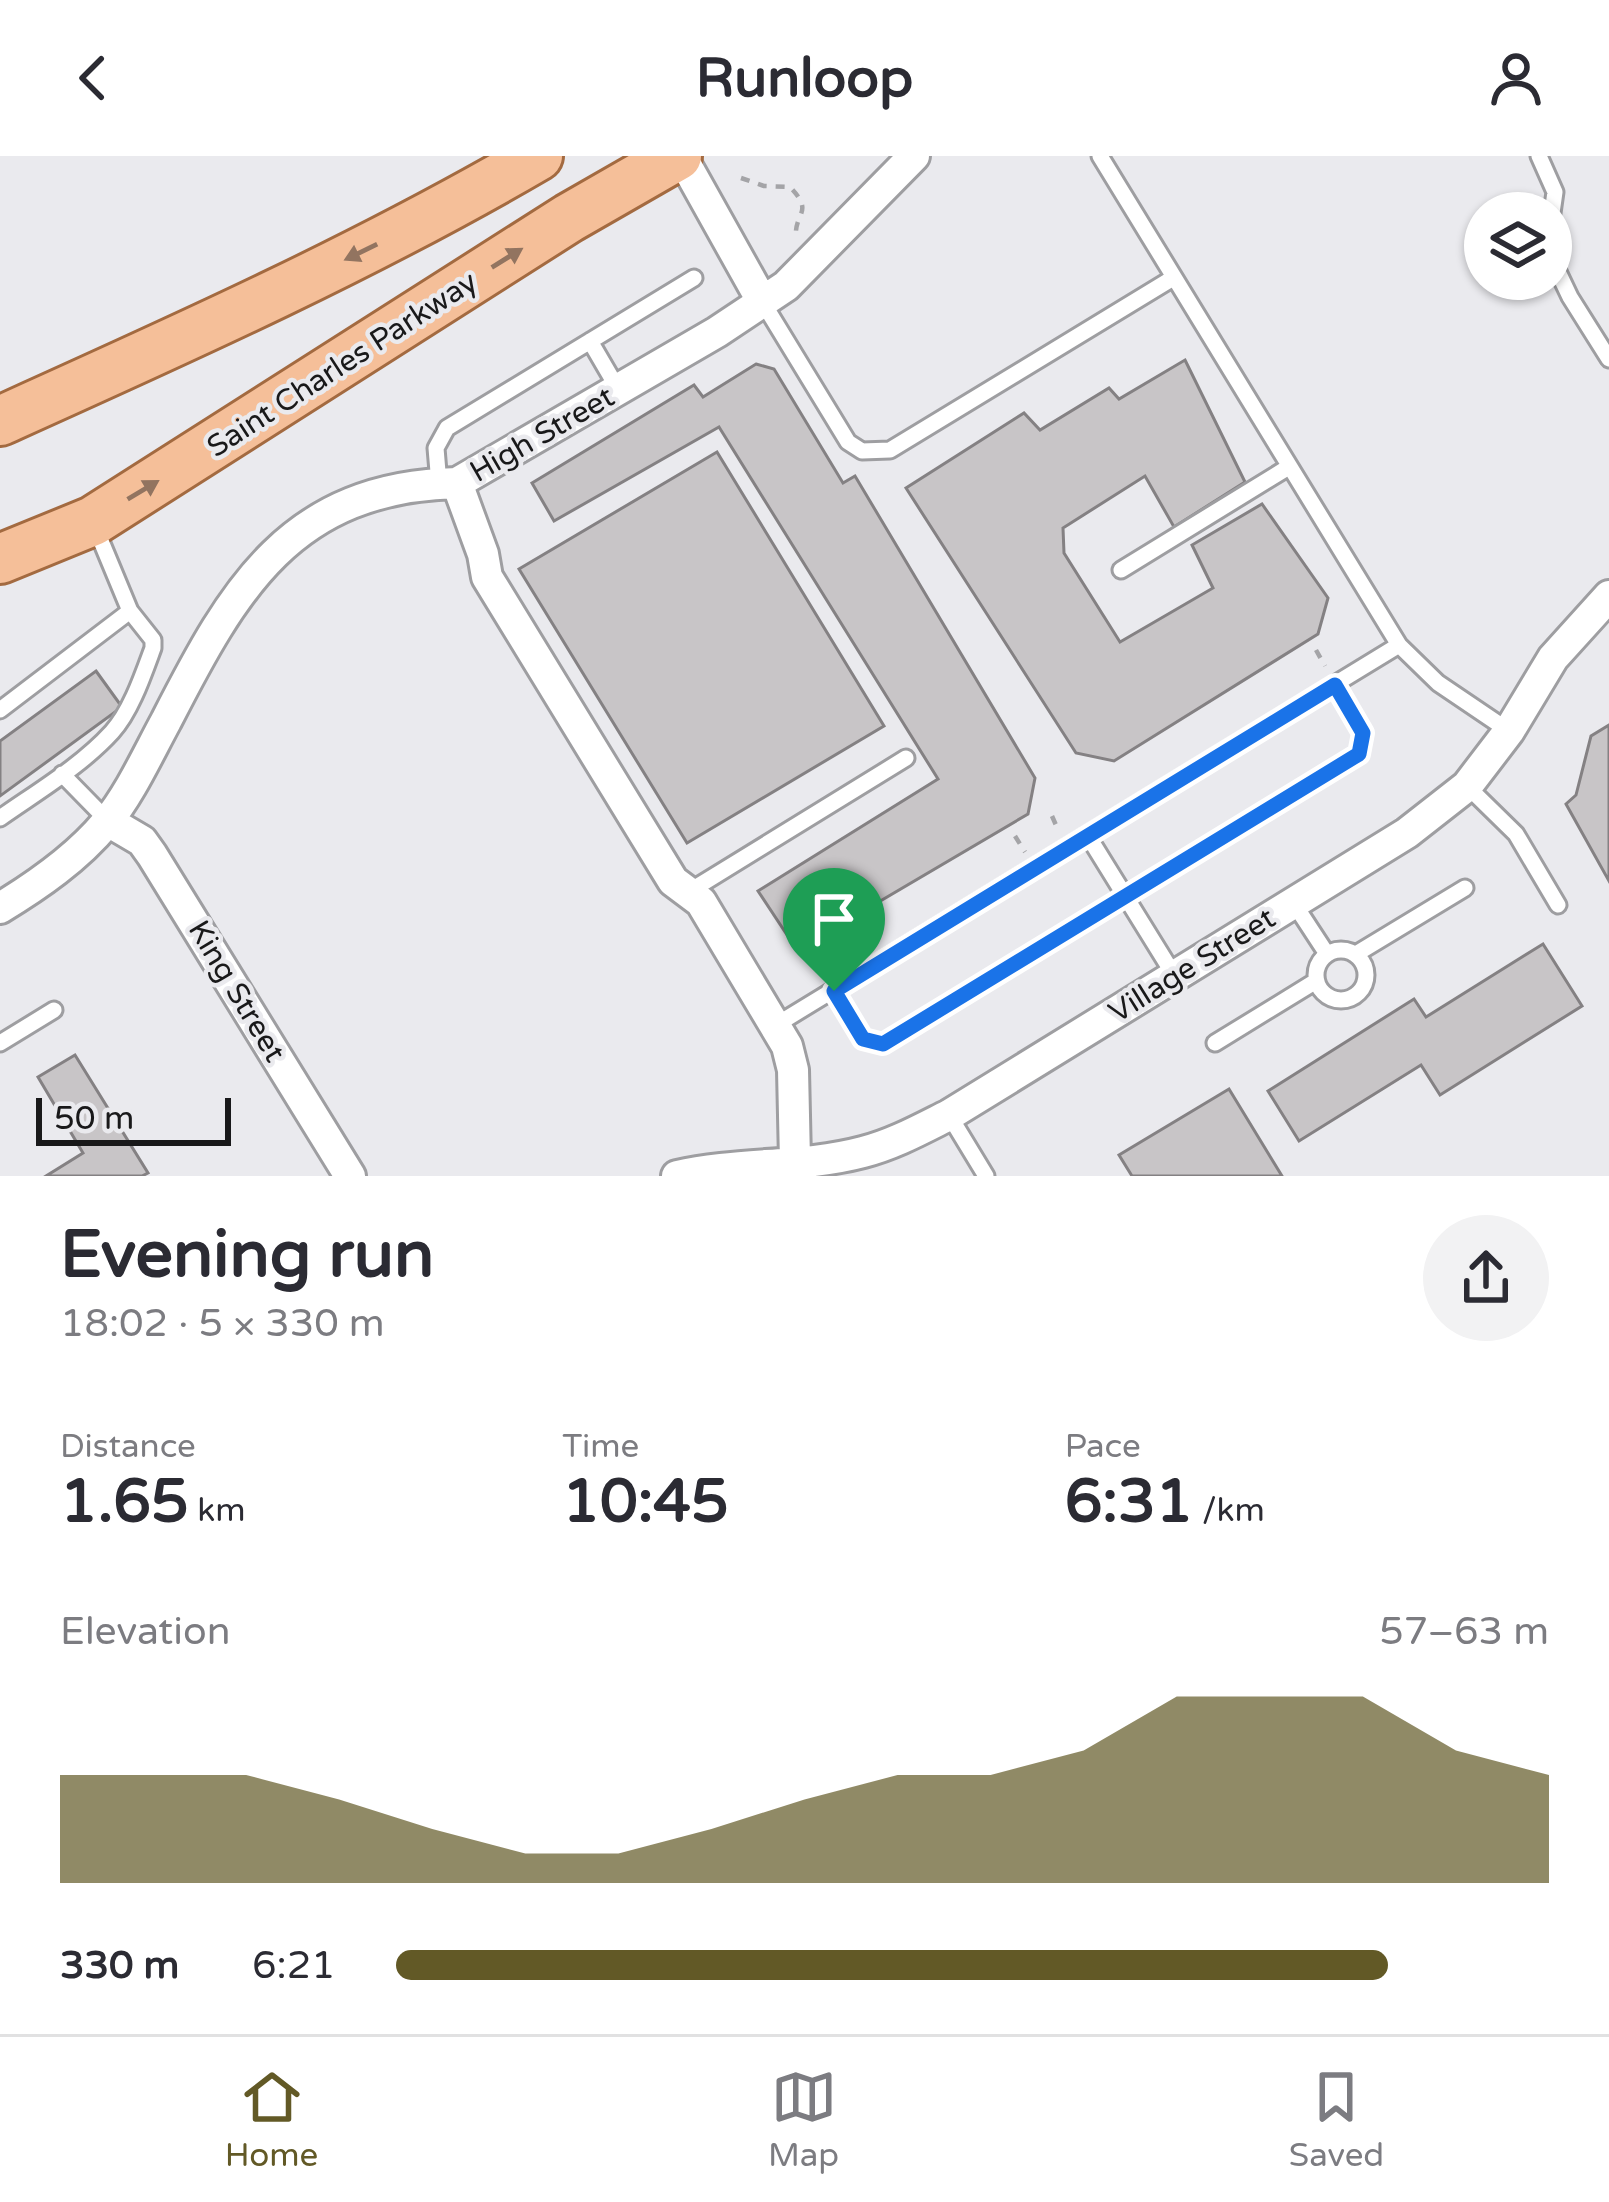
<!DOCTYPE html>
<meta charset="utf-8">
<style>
:root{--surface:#fff;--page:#f2f2f3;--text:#2b2b33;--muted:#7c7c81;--line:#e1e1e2;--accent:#625926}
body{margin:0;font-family:"Varela Round",sans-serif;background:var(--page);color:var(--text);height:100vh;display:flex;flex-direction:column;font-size:45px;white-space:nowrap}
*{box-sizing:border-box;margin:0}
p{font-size:39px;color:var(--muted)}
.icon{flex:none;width:66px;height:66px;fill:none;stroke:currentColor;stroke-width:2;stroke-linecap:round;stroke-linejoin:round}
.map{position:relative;height:1020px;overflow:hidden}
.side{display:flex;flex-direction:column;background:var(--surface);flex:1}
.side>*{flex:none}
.tools{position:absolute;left:1464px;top:36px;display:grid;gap:24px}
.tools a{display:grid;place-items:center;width:108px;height:108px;border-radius:50%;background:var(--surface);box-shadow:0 3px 9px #0004;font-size:60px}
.scale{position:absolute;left:36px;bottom:30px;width:195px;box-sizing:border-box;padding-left:12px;border:6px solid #19191a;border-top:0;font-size:33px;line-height:42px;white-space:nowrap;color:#19191a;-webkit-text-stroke:9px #eaeaee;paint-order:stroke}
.pin{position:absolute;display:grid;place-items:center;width:102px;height:102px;color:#fff;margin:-123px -51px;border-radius:50% 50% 50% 0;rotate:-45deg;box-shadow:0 0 12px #0007}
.pin .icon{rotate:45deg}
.round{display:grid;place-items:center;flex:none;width:126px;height:126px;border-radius:63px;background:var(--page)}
.head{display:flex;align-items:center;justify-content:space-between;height:204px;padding:0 60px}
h1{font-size:66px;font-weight:700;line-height:90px}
.metrics{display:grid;grid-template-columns:repeat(3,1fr);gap:18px;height:204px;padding:12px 60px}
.metrics div{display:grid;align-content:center}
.metrics b{font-size:60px;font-weight:700}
.metrics small{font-size:33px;font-weight:400}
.metrics p{font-size:33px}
.chart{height:336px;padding:24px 60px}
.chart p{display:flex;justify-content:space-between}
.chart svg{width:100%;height:216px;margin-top:12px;fill:var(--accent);opacity:.7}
ul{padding:0 60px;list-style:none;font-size:39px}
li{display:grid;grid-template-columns:192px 144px 1fr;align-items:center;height:90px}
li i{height:30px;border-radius:15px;background:var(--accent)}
header{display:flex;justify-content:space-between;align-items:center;height:156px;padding:0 60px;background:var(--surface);font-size:54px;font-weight:700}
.tabs{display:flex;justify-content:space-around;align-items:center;height:168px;border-top:3px solid var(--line);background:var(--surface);font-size:33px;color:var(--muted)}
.tabs a{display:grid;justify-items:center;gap:6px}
.tabs .current{color:var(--accent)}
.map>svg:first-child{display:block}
.building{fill:#c8c5c7;stroke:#848183;stroke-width:3}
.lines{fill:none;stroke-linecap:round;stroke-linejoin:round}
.lane-casing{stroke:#9e9ea1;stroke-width:21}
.street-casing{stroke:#9e9ea1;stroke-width:36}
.primary-casing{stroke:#a36a40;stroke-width:54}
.path{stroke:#a4a4a7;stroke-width:4.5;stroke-dasharray:9 9;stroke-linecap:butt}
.lane{stroke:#fff;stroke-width:15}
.street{stroke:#fff;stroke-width:30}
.primary{stroke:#f5bf99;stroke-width:48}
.oneway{fill:#927460}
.route-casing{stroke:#fff;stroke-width:24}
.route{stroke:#1a73e8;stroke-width:15}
.labels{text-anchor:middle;stroke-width:9;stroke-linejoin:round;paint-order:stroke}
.street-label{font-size:30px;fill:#19191a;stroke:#eaeaee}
</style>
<header><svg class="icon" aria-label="back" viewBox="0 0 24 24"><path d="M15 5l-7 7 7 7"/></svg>Runloop<svg class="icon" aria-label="person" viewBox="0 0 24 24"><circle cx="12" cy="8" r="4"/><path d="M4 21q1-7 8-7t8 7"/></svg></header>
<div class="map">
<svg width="1609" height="1020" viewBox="0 0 1609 1020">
<rect width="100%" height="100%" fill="#eaeaee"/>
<path class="building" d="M1185 204 1245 326 1174 371 1145 320 1063 372 1064 397 1120 486 1213 432 1192 389 1262 348 1328 442 1318 478 1114 605 1076 597 906 332 1024 257 1040 274 1109 232 1119 243Z
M756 208 774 213 843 327 855 320 1035 622 1028 658 797 794 758 735 938 623 719 271 554 365 532 327 694 229 703 241Z
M717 296 884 570 687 687 519 413Z
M96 515 122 551 0 640V585Z
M1609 569V725L1566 648 1576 639 1591 580Z
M1543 788 1582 850 1440 939 1421 909 1299 985 1268 935 1414 843 1426 861Z
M75 899 148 1017 142 1020H46L83 997 38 921Z
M1229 933 1282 1020H1132L1119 999Z"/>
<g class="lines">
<defs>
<path id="lane" d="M1100 0 1399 489 1438 527 1509 575
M1539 0 1555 36 1551 64
M1551 101 1570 141 1609 203
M762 145 848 286 862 295 890 294 1173 122
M590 185 618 233
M439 328 436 292 447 272 694 122
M1121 414 1287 312
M0 554 130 455 96 373
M62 618 108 665
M1467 630 1516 678 1558 749
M0 662C37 636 81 610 112 576 131 555 143 519 153 492V484L130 455
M1088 680 1174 819
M690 735 906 602
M1293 746 1327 798
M1316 819a25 25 0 1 1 50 0a25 25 0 1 1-50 0Z
M1356 798 1465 732
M834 835 864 883 883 888 1359 598 1363 577 1335 529
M776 869 1399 489
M0 887 54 854
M1215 887 1316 825
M949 959 986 1020"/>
<path id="street" d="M681 0 762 145
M457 327 483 398 487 421 673 725 701 746 787 890 793 914 795 1005
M108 665 142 685 152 699 350 1020
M0 752C38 729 77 702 106 667 130 638 148 598 166 565 234 432 291 331 457 327L717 176 786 130 914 0
M677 1020C738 1006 803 1012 863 996 894 988 921 973 949 959L1407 677 1467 630 1509 575 1553 502 1609 440"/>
<path id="primary" d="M0 265C182 183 365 101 538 0
M0 403 93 365 569 62 677 0"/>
</defs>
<use href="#lane" class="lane-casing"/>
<use href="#street" class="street-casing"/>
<use href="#primary" class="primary-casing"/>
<path class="path" d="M741 22 764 30 790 31C815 57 794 56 796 81
M1316 494 1325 510
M1052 660 1059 676
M1015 680 1025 696
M826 792 835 808"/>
<use href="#lane" class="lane"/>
<use href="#street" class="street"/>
<use href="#primary" class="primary"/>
</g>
<defs><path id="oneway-solid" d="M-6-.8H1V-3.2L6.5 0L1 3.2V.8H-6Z" transform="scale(3)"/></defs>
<g class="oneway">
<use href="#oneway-solid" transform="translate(361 96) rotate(154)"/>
<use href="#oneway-solid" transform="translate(507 102) rotate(-32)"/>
<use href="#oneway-solid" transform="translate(143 334) rotate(-31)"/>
</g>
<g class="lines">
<defs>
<path id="route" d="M1335 529 1363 577 1359 598 883 888 863 883 834 835Z"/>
</defs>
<use href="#route" class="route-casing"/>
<use href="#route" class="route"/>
</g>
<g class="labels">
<g class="street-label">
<text transform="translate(342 208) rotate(-33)" y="10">Saint Charles Parkway</text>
<text transform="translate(542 278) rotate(-30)" y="10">High Street</text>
<text transform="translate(1192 809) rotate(-32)" y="10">Village Street</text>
<text transform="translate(237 835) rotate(59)" y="10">King Street</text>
</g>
</g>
</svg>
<div class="tools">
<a><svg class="icon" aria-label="layers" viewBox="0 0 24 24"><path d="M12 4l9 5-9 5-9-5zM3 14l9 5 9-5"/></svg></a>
</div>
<div class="scale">50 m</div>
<div class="pin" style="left:834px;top:835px;background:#1e9e55"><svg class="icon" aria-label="arrive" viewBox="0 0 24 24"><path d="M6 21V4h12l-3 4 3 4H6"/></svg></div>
</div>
<section class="side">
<div class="head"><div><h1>Evening run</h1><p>18:02 · 5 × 330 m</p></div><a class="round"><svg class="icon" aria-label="share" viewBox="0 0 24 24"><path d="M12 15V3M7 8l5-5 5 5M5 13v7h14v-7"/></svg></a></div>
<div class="metrics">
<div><p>Distance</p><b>1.65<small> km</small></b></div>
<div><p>Time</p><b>10:45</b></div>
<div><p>Pace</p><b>6:31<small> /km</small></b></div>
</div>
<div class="chart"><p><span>Elevation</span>57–63 m</p>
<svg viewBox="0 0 160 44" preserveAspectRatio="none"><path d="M0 44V22L10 22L20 22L30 27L40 33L50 38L60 38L70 33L80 27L90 22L100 22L110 17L120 6L130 6L140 6L150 17L160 22V44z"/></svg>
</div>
<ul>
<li><b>330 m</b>6:21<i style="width:86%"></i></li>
</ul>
</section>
<nav class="tabs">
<a class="current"><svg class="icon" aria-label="home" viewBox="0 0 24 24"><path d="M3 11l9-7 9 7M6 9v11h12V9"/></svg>Home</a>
<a><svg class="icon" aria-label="map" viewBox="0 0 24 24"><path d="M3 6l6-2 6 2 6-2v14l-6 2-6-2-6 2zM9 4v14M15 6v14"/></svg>Map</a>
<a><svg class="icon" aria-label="saved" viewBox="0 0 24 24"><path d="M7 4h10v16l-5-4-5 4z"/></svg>Saved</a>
</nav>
